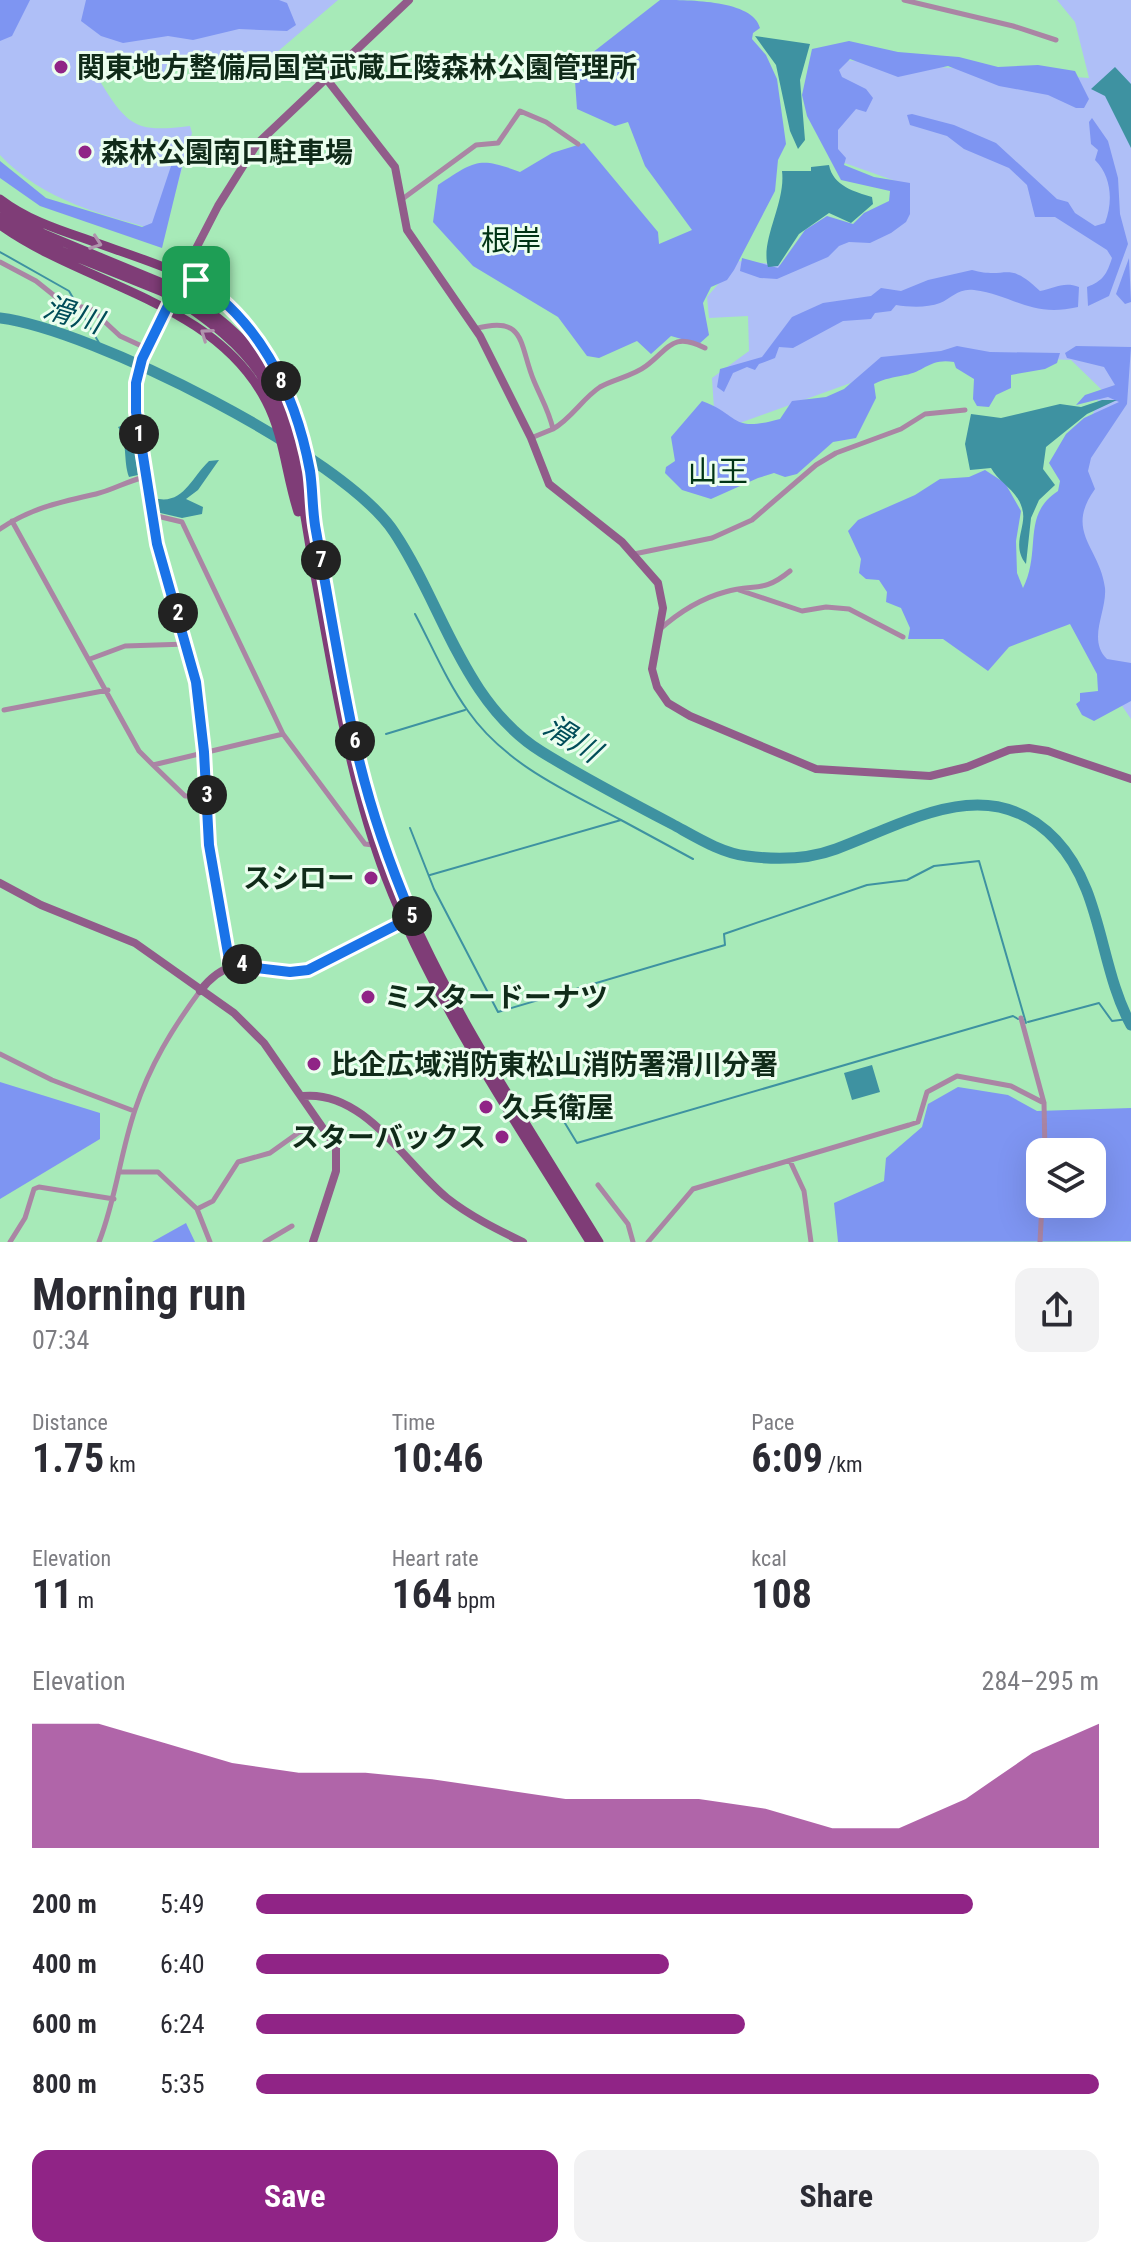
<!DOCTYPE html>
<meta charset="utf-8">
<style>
:root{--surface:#fff;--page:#f2f2f3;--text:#2b2b33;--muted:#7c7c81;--accent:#902486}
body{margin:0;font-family:"Roboto Condensed","Noto Sans JP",sans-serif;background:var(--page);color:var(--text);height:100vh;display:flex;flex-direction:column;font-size:30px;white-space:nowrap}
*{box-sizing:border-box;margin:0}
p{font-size:26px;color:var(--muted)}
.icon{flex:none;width:44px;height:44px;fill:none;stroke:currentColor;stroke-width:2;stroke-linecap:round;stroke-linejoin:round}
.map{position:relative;height:1242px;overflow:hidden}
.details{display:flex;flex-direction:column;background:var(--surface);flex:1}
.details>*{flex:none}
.fabs{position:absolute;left:1026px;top:1138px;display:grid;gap:16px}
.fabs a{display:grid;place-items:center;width:80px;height:80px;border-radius:16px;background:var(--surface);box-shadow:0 8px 32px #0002;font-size:40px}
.pin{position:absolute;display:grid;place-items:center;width:68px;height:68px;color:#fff;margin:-34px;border-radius:16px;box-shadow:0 4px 12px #0006}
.km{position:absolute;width:40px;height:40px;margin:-20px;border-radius:50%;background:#222;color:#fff;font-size:22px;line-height:40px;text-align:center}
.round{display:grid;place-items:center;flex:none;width:84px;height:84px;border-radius:16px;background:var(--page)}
.headline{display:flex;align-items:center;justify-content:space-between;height:136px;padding:0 32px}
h1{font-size:44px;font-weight:700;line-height:60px}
.stats{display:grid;grid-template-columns:repeat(3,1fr);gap:12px;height:136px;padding:8px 32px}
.stats div{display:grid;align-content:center}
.stats b{font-size:40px;font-weight:700}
.stats small{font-size:22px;font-weight:400}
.stats p{font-size:22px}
.chart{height:224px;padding:16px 32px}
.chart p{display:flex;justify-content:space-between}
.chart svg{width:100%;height:144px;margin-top:8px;fill:var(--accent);opacity:.7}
.cta{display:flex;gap:16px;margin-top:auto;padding:16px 32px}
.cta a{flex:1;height:92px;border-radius:16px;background:var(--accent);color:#fff;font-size:32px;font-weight:700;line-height:92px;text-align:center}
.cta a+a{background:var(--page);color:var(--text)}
ul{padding:0 32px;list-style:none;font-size:26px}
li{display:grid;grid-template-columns:128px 96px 1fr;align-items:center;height:60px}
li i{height:20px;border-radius:10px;background:var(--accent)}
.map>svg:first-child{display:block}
.green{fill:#afbff7}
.forest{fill:#7e95f2;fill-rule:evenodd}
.water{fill:#3e92a1}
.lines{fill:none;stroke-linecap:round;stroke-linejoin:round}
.stream{stroke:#3e92a1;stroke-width:2}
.river{stroke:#3e92a1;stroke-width:11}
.street{stroke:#aa85a4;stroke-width:5}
.secondary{stroke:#915c8a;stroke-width:8}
.primary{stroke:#7f3d77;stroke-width:9}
.primary-bridge{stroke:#7f3d77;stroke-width:9}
.oneway{stroke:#b094ad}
.route-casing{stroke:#fff;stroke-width:16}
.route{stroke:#1a73e8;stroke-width:10}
.poi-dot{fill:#902486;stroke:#ebfeef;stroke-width:3}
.labels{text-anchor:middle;stroke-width:6;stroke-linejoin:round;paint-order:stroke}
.poi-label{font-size:28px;font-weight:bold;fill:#102b19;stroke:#ebfeef;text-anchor:start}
.neighbourhood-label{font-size:30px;fill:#003415;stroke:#ebfeef}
.water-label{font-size:30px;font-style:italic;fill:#004d59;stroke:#ebfeef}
</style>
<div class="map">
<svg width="1131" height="1242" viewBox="0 0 1131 1242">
<rect width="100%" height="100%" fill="#a7eab8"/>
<path class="green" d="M0 0H338L262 65 234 63 207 67 193 58 169 59 164 73 109 61 101 83C129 129 139 132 190 126L192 133 164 232C104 215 44 202 0 155Z
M1057 0H1131V719L1102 676 1064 489 1102 390 1071 360 948 355 870 376 723 429 714 409 712 378 749 351 748 316 709 318 707 297 738 261 785 265 892 201 901 183 839 161 821 115 843 60 1089 78 1075 22Z"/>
<path class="forest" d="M0 0H30L12 36 0 41Z
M86 0H279L287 3 296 25 287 31 239 29 193 40 168 36 123 43 101 36 81 21Z
M660 0C690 0 753 0 760 28L753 33 752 39 766 55 777 79 786 144 778 160 775 191 734 270 727 280 711 287 703 303 709 335 699 344 671 336 651 354 637 341 599 358 587 356 558 317 473 266 433 222 438 185C475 161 478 156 520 172L552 153 584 143 658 232 659 244 692 230 645 166 628 122 615 126 577 109 574 67Z
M849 41 898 52 959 57 998 67 1038 65 1075 71 1089 99 1084 108H1076L1048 95 999 86 948 66 898 77 850 59 839 70 842 77 866 89 873 98 866 112 856 109 838 130V149L846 158 844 165 874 177 910 183V214L906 222 891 233 870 243 849 242 839 246 828 257 777 279 760 278 740 271 742 258 778 268 805 230 827 216 853 224 864 213 889 201 890 191 841 180 807 116 802 95 812 49Z
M912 114 954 125 996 143 1057 199 1068 202 1075 213 1095 226 1105 223C1113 202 1112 177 1095 160L1098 150 1091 144 1089 122 1092 118 1108 141 1118 178 1120 214 1128 244 1109 296 1088 306 1087 287C1103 281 1107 274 1112 258L1107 250 1055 217H1035L1027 185 1009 168 964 149 947 136 910 125 907 115Z
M173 160 182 166 162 248 40 206 0 178V161L46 198 142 227 152 223Z
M1129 258 1131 302 1125 304 1116 294Z
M972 270C1008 280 1007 259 1040 291 1054 289 1063 281 1079 287L1078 307C1030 318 1014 295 974 290 958 288 952 298 940 303 927 308 909 307 896 305L891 311 875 313 871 319 843 321 793 348 779 347 775 358 759 364 755 370 747 367 733 373 724 392 717 387 720 369 762 357 792 317 823 303 871 296 881 288 901 291 928 280Z
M957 346 990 352 1060 353 1057 363 1045 369 1011 375V388L996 395 989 407 977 406 973 399 974 379 956 368 954 362C929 358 925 372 905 375 892 378 886 378 874 384L876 398 856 438 833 442 797 474 785 477 774 473 758 478 711 499 682 490 665 473 666 467 675 461 671 437 702 401C741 415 729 433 780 419L792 401 826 397 844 389 881 357 941 351Z
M1076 346 1131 347 1127 404 1091 458 1088 471 1095 489C1064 532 1100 547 1105 588 1107 612 1087 639 1107 659L1131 663V701L1094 721 1082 715 1076 704 1080 701V693L1098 691 1097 674 1070 624 1009 647 988 671 943 639H908L910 628 901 608 886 602 887 592 879 580 866 579 859 573 861 559 848 531 858 520 915 495 940 479 969 477 985 470 1005 483 1021 511 1016 541 1017 573 1023 588C1042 550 1021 515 1058 491L1060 481 1049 463 1066 434 1084 418 1119 402 1108 397 1076 405 1085 395 1115 385 1104 367 1067 358 1065 353Z
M0 1082 100 1113V1139L0 1199Z
M958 1087 1008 1095 1037 1111 1131 1108V1241L838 1242 834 1203 884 1181 886 1158 922 1127 928 1104ZM1040 1152H1092V1204H1040Z
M186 1223 195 1242H152Z"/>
<path class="water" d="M755 36 810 44 800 80 805 140 798 149 790 131 776 65Z
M1115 67 1131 84V148L1105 96 1091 89Z
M829 165C833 186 855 192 872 197L873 204 851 223 829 213 799 234 778 266 768 267C760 240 786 203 782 171H811V167Z
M1102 400H1117L1087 414 1046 447 1043 469 1055 485 1039 500 1031 518 1026 564C1010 544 1028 526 1022 508 1017 490 999 483 991 468L970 470 965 444 971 414 1001 418 1060 404 1081 407Z
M121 426 132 432 138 475 129 477C123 461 128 441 118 427Z
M219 460 198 490 186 499 203 507 202 514 182 518 156 512 154 498C183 506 191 478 209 461Z
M872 1065 880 1092 852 1100 844 1073Z"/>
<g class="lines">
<path class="stream" d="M0 252 69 291 102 348
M415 614C432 646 447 682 468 711 505 764 566 791 621 820
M386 734 465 710
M410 828 434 889 498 1012 725 945 724 934 867 885 907 880 934 866 979 861 1026 1023
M430 875 621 820 693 859
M1028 1022 1099 1003 1112 1021 1128 1019
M557 1110 577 1143 1013 1016 1018 1019"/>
<path class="river" d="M0 318C91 329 344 456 394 532 443 605 463 703 542 752 584 778 628 801 672 824 696 837 721 853 747 856 776 860 809 859 836 849 909 822 990 770 1056 840 1103 890 1099 967 1131 1025"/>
<path class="street" d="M904 0 1013 26 1056 40
M401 200 476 145 498 143 520 111 546 122 578 144
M0 262 36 281 66 305 90 308 120 336 146 348
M475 329C527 314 519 346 534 381 541 398 549 411 553 429L531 438
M553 429C572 418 582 399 600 387 614 379 633 376 646 366 669 349 672 331 705 348
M153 515 182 522 283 734 365 844 373 845
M12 521 139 751 153 765
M0 529C31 508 61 502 96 494 113 490 127 481 145 477
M634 554 712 538 752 520 816 465 836 453 901 429 925 414 965 410
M739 590 802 611 826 607 849 609 903 637
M659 630C678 613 699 599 725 592 755 583 762 594 790 571
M90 659 125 646 187 644
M4 710 108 690
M206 796H185L153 765 283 734
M1021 1018 1044 1103 1045 1152
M0 1054 52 1080 134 1111
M790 1161 804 1191 811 1242
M121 1172H158L197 1209 210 1242
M598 1185 628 1224 633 1242
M197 1209 213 1201 238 1162 270 1153 298 1133 321 1123
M10 1242 25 1218 34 1189 39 1187 114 1199
M99 1242C116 1199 120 1154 135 1110 150 1065 172 1029 200 991
M265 1242 292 1226
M648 1242 693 1189 909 1125 918 1122 927 1092 957 1076 1011 1086 1044 1103
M1040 1242 1042 1204"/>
<path class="secondary" d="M325 77 395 167 407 230 480 336 531 438 549 484 622 542 658 583 663 608 652 669 657 687 668 703 690 716 816 769 930 776 967 767 1009 750 1029 748 1048 751 1131 779
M0 883 41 905 135 943 234 1013 264 1043 336 1147V1171L313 1242
M230 965 209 845 196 682 157 544 138 432 139 370 155 328 218 206 257 144 409 0
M200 991C237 944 260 978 307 970 342 963 376 934 408 920
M303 1096C365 1090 405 1164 447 1198 470 1216 496 1229 523 1242"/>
<path class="primary" d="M0 199C25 218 53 228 83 238 188 276 246 284 289 400
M0 207 44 234 167 285
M0 217 61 251 163 292
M0 225C85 286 214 301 266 401 284 435 286 476 298 512
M184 293C214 314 243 335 264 366 300 419 308 487 319 550 338 654 352 762 389 862 440 997 524 1119 599 1242
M180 301C210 322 239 343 260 374 295 430 302 502 313 565 333 670 348 777 386 878 436 1007 518 1124 590 1242"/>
<path class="primary-bridge" d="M167 285 184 293
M163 292 180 301"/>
</g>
<defs><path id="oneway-chevron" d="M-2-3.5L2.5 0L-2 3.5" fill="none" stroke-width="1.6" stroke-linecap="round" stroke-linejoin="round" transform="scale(2)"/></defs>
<g class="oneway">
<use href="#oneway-chevron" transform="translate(96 243) rotate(20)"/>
<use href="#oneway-chevron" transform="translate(206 334) rotate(-145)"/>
</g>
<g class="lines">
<defs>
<path id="route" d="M184 273C257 314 295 390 310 471 313 490 312 511 316 531 328 598 339 666 353 733 366 797 387 858 412 917L308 970 290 972 230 965 209 845 204 752 196 682 157 544 136 412V383L142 359Z"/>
</defs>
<use href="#route" class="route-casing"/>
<use href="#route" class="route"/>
</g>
<g class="poi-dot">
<circle cx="61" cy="67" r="8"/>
<circle cx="85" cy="152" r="8"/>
<circle cx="371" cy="878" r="8"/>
<circle cx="368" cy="997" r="8"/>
<circle cx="314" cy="1064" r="8"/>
<circle cx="486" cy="1107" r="8"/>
<circle cx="502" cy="1137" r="8"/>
</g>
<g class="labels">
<g class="poi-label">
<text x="77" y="77">関東地方整備局国営武蔵丘陵森林公園管理所</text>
<text x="101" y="162">森林公園南口駐車場</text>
<text x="355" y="888" text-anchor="end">スシロー</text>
<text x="384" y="1007">ミスタードーナツ</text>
<text x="330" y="1074">比企広域消防東松山消防署滑川分署</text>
<text x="502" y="1117">久兵衛屋</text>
<text x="486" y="1147" text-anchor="end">スターバックス</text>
</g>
<g class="neighbourhood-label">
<text x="511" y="251">根岸</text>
<text x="718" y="482">山王</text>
</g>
<g class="water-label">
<text transform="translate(73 315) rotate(17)" y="10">滑川</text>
<text transform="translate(572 739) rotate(32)" y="10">滑川</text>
</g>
</g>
</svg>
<div class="fabs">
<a><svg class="icon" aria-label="layers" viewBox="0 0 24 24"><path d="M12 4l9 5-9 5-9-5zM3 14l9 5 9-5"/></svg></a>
</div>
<div class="pin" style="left:196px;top:280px;background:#1e9e55"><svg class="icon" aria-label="arrive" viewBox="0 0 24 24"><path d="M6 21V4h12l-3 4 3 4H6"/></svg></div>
<b class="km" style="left:139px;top:434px">1</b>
<b class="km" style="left:178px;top:613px">2</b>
<b class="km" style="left:207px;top:795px">3</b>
<b class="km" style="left:242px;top:964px">4</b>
<b class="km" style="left:412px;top:916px">5</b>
<b class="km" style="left:355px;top:741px">6</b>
<b class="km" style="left:321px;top:560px">7</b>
<b class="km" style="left:281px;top:381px">8</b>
</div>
<section class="details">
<div class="headline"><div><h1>Morning run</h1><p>07:34</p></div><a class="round"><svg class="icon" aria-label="share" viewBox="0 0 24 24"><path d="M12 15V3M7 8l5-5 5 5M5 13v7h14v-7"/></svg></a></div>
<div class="stats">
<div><p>Distance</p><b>1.75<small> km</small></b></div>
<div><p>Time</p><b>10:46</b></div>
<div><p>Pace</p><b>6:09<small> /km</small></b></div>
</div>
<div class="stats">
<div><p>Elevation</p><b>11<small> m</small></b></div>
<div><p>Heart rate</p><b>164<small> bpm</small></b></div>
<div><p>kcal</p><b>108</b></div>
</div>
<div class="chart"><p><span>Elevation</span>284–295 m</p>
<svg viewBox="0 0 160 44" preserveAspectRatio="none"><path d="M0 44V6L10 6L20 12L30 18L40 21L50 21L60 23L70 26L80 29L90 29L100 29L110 32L120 38L130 38L140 29L150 15L160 6V44z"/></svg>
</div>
<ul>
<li><b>200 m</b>5:49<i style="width:85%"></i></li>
<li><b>400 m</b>6:40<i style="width:49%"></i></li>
<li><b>600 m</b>6:24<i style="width:58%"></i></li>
<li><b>800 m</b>5:35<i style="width:100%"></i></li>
</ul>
<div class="cta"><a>Save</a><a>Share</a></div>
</section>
